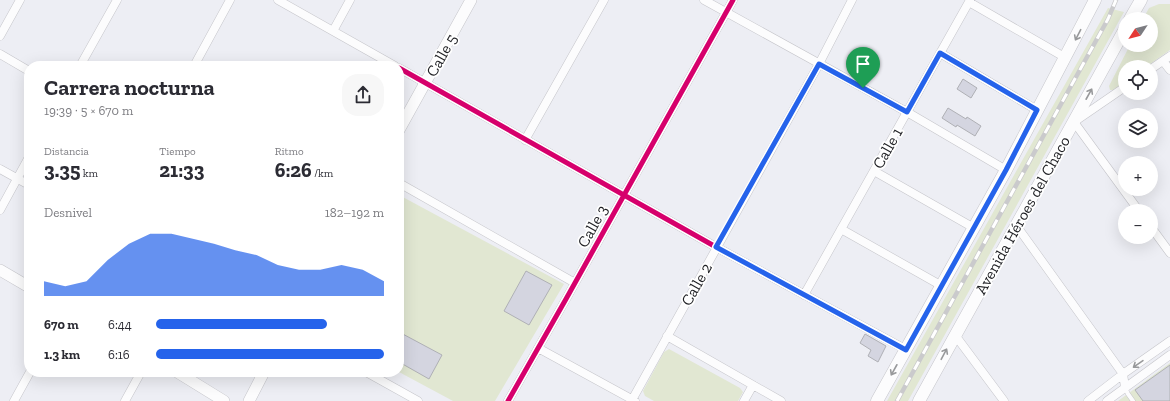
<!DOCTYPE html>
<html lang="es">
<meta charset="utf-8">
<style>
:root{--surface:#fff;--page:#f7f7f7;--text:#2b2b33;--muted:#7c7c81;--accent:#2563eb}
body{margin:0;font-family:"Zilla Slab",serif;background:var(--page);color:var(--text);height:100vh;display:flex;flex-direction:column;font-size:15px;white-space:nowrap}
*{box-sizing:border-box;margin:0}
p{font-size:13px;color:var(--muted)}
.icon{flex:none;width:22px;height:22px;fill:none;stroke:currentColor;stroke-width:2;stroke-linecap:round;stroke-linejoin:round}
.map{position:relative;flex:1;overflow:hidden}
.panel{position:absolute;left:24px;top:61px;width:380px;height:316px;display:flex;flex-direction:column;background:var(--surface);border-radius:16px;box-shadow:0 4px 16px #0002}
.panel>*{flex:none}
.needle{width:26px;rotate:234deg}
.buttons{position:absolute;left:1118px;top:12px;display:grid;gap:8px}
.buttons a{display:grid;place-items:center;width:40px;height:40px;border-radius:50%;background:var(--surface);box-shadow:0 4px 16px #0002;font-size:20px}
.pin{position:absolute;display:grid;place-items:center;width:34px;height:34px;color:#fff;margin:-41px -17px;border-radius:50% 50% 50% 0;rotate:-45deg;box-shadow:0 0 4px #0007}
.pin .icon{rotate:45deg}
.round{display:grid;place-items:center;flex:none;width:42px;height:42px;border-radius:16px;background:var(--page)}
.headline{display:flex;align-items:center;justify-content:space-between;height:68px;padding:0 20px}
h1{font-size:22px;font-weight:700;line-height:30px}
.figures{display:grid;grid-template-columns:repeat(3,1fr);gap:6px;height:68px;padding:4px 20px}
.figures div{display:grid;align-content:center}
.figures b{font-size:20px;font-weight:700}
.figures small{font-size:11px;font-weight:400}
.figures p{font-size:11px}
.chart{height:112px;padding:8px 20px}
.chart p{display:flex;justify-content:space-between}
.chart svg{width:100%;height:72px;margin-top:4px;fill:var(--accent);opacity:.7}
ul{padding:0 20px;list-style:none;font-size:13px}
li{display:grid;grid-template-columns:64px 48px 1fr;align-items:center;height:30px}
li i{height:10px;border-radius:5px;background:var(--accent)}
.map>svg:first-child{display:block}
.green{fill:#e1e7d2}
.building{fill:#d4d5e0;stroke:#afb0b5}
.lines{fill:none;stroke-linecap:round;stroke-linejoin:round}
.service-casing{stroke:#c5c5ca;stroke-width:5}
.minor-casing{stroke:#c5c5ca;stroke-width:9}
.secondary-casing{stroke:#c5c5ca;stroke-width:12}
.primary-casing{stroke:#c5c5ca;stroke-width:13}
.service{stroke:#fcfcfd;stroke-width:4}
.minor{stroke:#fcfcfd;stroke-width:8}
.secondary{stroke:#fcfcfd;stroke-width:11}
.primary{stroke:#fcfcfd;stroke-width:12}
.rail-casing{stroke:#cacacc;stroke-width:4.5}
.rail{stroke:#fff;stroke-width:3;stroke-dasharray:9;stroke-linecap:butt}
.cycleway-casing{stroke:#fff;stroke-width:8}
.cycleway{stroke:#d6006c;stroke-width:5}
.oneway{stroke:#98999b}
.route-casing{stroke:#fff;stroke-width:8}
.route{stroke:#2563eb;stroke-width:5}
.labels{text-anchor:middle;stroke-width:3.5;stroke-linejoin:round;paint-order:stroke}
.street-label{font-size:16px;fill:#1e1f23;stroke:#fff}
</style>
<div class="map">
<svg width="1170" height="401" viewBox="0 0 1170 401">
<rect width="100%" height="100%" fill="#edeef4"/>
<path class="green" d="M1159 4H1170V50L1146 67H1125V82L1113 90H1110L1109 86 1130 45H1151V19H1143L1149 8Z
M1108 8 1124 12 908 401H887Z
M399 195 564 284 495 401H453L399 372Z
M669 349 740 388 743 392 738 401H654L645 396 643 391 664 352Z
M1170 363V401H1118Z"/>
<path class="building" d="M963 79 977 88 971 98 957 89Z
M948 108 966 119 967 117 981 126 975 136 957 125 956 127 942 118Z
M526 271 552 285 529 325 504 311Z
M399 332 442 355 429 379 399 362Z
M865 334 886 346 878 362 868 356 871 350 860 343Z
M1170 365V401H1143L1135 390Z"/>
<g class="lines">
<defs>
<path id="service" d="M1125 388 1128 394 1133 401"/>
<path id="minor" d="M278 0 395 66
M704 0 907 112 1006 170
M969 2 1066 58
M333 31 350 0
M0 36 20 0
M940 53 1037 110
M0 54 29 71
M1163 61 1170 70
M80 66 117 0
M194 66 230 0
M399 68 716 247 905 349
M1151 69 1170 56
M1125 87 1074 122 1139 211
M525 140 604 0
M0 169 29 185
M874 171 974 228
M399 183 575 283
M0 210 29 157
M1016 225 1123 374 1125 387
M1151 227 1170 253
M841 229 942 286
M804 295 970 0
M955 335 1004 401
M667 336 781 401
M538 348 635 401
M366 372 418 401
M632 400 819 64 852 0
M14 401 30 372
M125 401 141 372
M508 401 566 299 733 0
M744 401 753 385
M1088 401 1123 374 1170 341
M1107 401 1170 355"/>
<path id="secondary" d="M399 130 471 0
M0 270 29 287
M177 372 224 401
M249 401 264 372"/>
<path id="primary" d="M1130 19 1141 0
M877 401 1006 170 1095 0
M919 401 1125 29"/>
</defs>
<use href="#service" class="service-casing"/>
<use href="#minor" class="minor-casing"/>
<use href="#secondary" class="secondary-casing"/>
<use href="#primary" class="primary-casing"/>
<use href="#service" class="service"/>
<use href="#minor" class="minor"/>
<use href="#secondary" class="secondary"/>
<use href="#primary" class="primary"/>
<defs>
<path id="rail" d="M897 401 1108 19 1116 0"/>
</defs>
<use href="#rail" class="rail-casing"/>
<use href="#rail" class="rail"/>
<defs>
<path id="cycleway" d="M399 68 716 247 905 349
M508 401 566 299 733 0"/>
</defs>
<use href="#cycleway" class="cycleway-casing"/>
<use href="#cycleway" class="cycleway"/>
</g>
<defs><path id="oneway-shaft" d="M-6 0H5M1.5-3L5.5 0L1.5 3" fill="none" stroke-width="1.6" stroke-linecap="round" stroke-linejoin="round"/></defs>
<g class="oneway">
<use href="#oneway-shaft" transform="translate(1078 35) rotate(117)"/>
<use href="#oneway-shaft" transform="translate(1089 94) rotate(-61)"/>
<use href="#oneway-shaft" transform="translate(944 354) rotate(-62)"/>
<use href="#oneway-shaft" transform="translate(1138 364) rotate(145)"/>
<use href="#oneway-shaft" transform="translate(894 370) rotate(119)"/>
</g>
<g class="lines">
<defs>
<path id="route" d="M940 53 1037 110 1006 170 906 350 716 247 819 64 907 112Z"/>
</defs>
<use href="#route" class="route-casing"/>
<use href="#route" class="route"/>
</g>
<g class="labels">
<g class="street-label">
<text transform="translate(441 55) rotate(-61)" y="6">Calle 5</text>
<text transform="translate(887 148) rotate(-61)" y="6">Calle 1</text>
<text transform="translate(1022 215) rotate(-61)" y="6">Avenida Héroes del Chaco</text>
<text transform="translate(592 226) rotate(-61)" y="6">Calle 3</text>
<text transform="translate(696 284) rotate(-61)" y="6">Calle 2</text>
</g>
</g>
</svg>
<div class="buttons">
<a><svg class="needle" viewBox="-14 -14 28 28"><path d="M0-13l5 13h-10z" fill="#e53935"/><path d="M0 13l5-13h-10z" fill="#7c7c81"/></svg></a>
<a><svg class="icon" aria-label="locate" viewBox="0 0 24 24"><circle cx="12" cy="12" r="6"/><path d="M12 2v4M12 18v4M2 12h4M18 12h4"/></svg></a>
<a><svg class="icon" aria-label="layers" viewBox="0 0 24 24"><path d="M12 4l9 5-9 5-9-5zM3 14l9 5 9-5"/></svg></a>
<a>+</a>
<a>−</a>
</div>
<div class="pin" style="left:863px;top:88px;background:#1e9e55"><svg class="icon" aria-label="arrive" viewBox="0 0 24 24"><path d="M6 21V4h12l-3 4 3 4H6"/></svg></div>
<section class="panel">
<div class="headline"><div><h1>Carrera nocturna</h1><p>19:39 · 5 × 670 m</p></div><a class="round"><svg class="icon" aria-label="share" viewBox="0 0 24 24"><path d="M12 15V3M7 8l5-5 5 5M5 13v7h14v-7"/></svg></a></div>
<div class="figures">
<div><p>Distancia</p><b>3.35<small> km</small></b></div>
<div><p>Tiempo</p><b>21:33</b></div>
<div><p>Ritmo</p><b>6:26<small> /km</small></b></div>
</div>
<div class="chart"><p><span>Desnivel</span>182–192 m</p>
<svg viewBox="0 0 160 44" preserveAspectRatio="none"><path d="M0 44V35L10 38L20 35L30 22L40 12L50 6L60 6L70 9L80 12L90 16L100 19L110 25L120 28L130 28L140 25L150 28L160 35V44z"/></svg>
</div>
<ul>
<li><b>670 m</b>6:44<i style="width:75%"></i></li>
<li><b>1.3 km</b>6:16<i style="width:100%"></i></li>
</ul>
</section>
</div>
